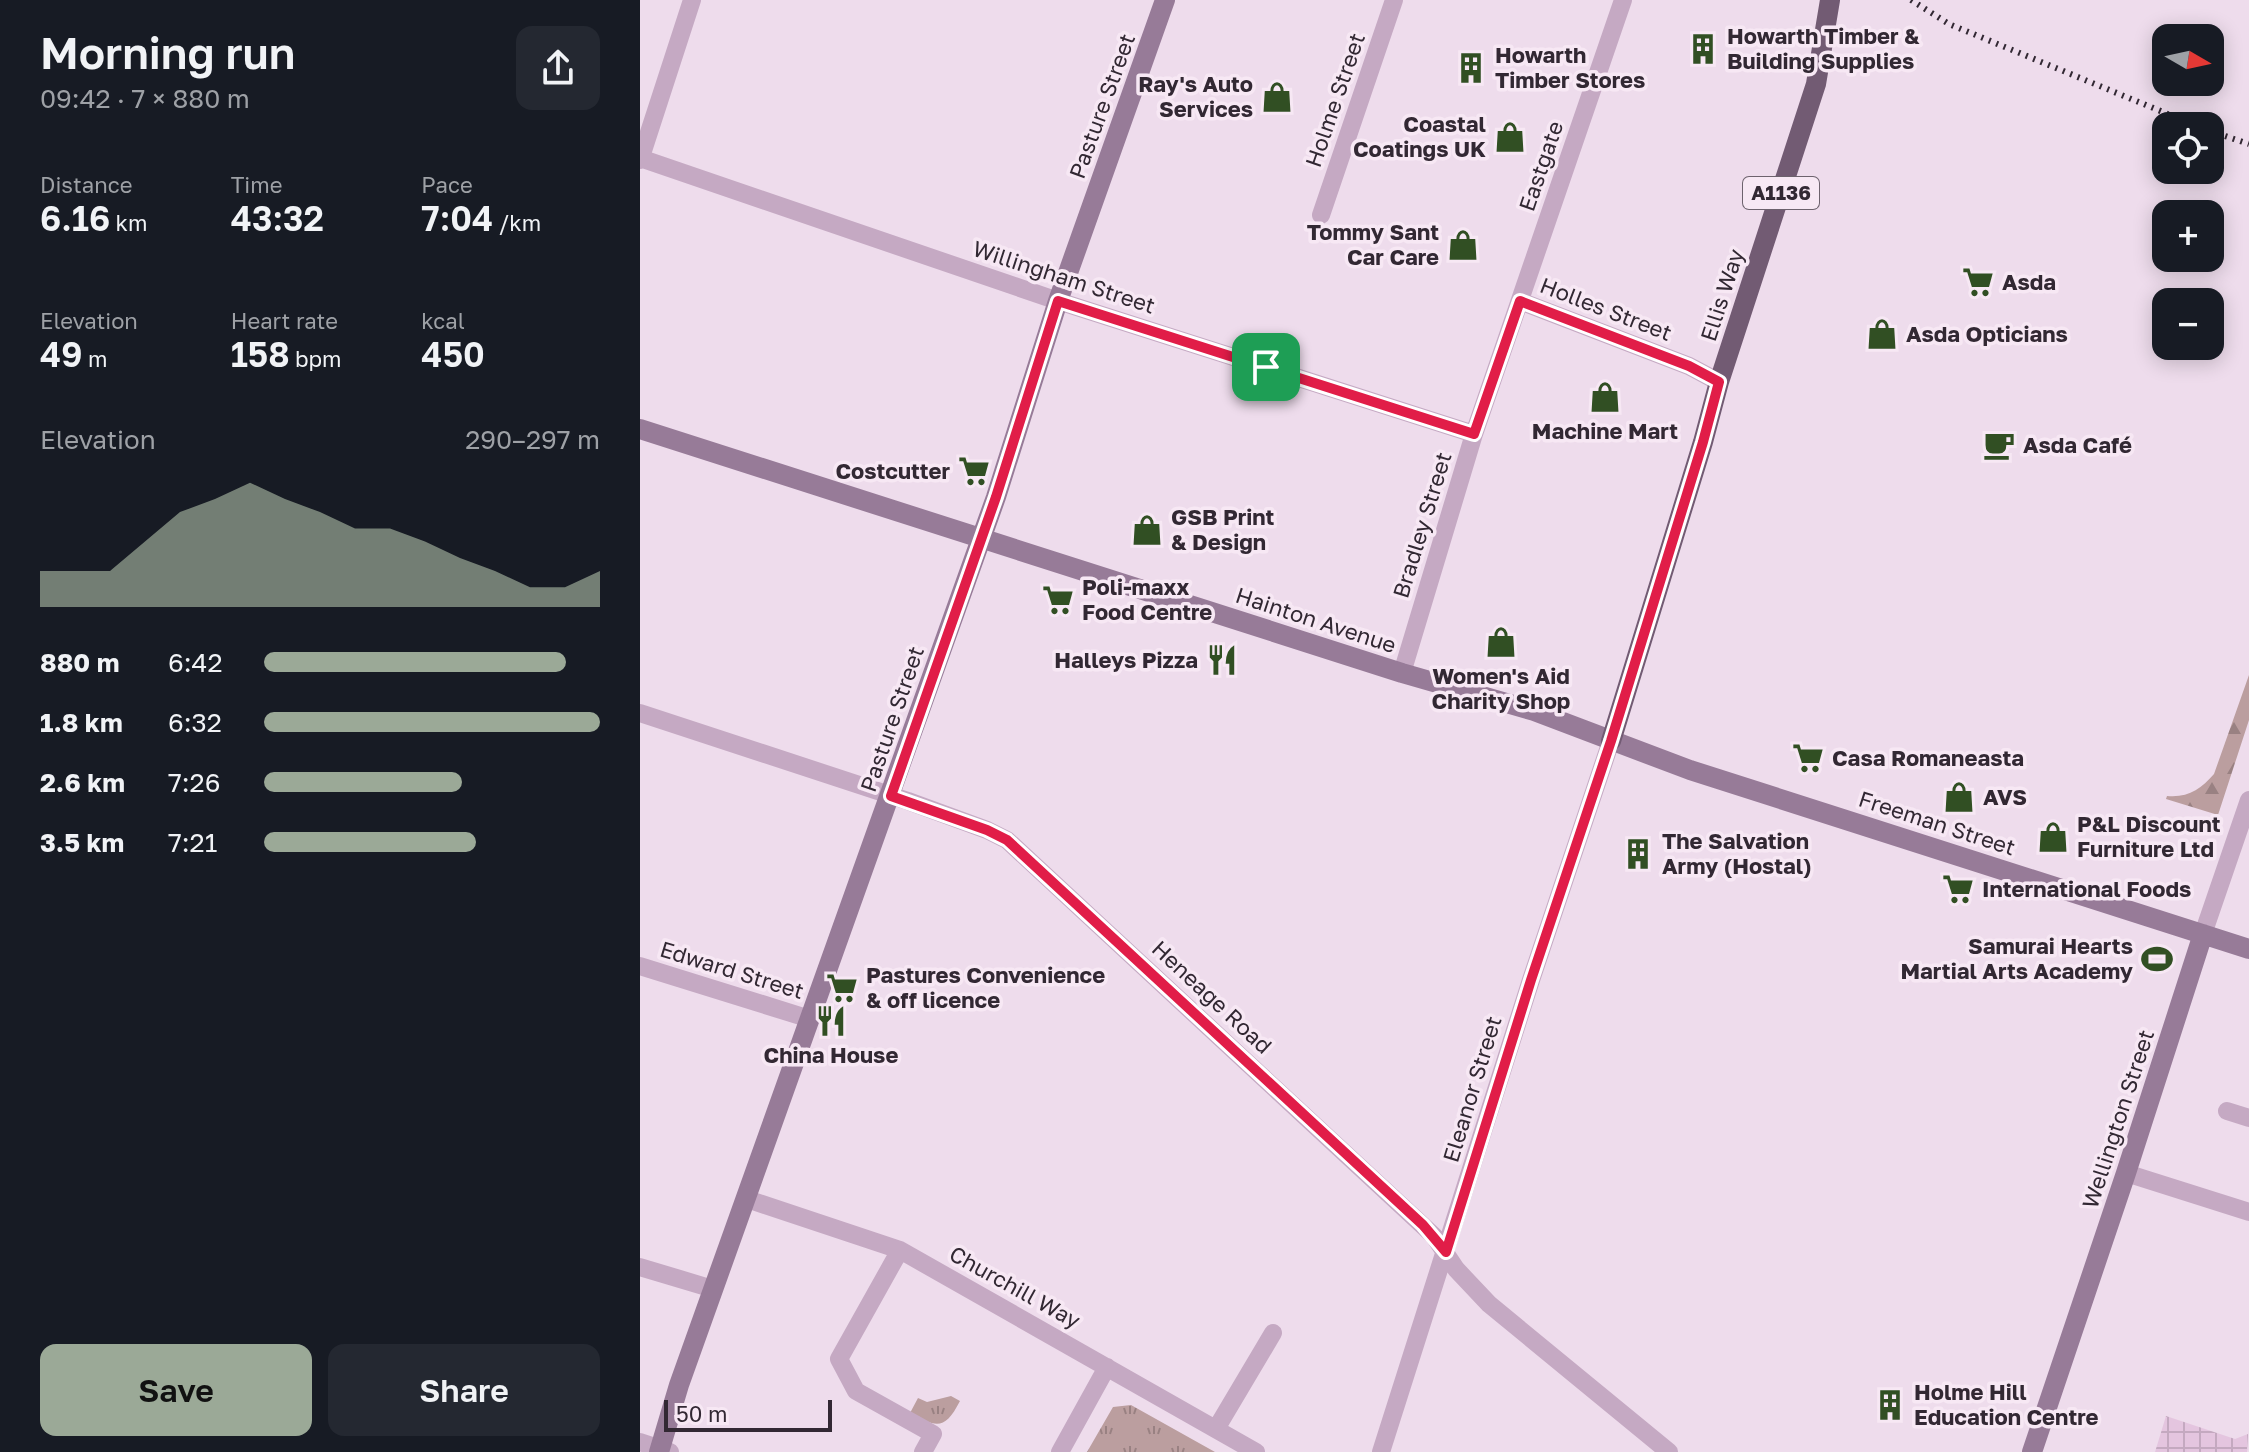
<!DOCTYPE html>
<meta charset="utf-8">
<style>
:root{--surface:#171b24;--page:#242831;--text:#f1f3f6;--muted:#9ea1a6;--accent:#9ba997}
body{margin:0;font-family:"Golos Text",sans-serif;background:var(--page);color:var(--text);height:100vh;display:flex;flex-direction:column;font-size:30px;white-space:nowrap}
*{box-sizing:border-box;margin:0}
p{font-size:26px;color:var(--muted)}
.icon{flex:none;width:44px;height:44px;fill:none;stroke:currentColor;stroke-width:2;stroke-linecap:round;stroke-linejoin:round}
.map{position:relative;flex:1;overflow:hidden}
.panel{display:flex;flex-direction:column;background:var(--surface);width:640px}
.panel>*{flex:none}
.needle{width:52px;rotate:99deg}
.controls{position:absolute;left:1512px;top:24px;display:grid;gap:16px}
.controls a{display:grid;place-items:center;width:72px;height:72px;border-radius:16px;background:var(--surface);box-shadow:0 4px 20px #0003;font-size:40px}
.scale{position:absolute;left:24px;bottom:20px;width:168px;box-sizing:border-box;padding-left:8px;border:4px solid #322833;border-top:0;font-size:22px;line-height:28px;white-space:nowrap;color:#322833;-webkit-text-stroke:6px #f7e8f4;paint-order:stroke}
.pin{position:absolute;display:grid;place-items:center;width:68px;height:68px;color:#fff;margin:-34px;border-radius:16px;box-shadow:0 4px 12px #0006}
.round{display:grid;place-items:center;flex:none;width:84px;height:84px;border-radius:16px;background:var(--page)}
.headline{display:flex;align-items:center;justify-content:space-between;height:136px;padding:0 40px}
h1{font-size:44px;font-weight:600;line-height:60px}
.stats{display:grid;grid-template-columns:repeat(3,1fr);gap:12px;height:136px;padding:8px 40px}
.stats div{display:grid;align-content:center}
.stats b{font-size:34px;font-weight:600}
.stats small{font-size:22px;font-weight:400}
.stats p{font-size:22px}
.chart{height:224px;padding:16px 40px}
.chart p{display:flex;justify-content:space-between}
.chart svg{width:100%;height:144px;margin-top:8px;fill:var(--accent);opacity:.7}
.button{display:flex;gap:16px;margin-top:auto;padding:16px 40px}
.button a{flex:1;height:92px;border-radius:16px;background:var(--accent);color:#111;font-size:32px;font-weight:600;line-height:92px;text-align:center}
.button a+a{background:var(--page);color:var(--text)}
ul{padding:0 40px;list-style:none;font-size:26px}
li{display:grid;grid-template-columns:128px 96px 1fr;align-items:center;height:60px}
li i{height:20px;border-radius:10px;background:var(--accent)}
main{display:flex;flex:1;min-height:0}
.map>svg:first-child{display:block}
.grass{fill:url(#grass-tufts)}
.forest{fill:url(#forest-firs)}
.plaza{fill:url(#plaza-grid)}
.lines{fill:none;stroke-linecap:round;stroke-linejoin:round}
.street{stroke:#c5a9c3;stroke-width:18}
.secondary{stroke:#977b98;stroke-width:20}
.primary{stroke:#725b73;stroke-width:20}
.rail{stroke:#322833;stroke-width:6;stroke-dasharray:2 6;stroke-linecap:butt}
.route-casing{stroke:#fff;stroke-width:16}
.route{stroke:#e11d48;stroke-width:10}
.labels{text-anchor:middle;stroke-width:7;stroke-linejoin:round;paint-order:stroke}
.shield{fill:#f7e8f4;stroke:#6d626d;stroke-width:2}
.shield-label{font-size:20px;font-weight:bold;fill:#322833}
.poi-label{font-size:22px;font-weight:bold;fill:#322833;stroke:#f7e8f4;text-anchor:start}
.street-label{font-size:22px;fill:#322833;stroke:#f7e8f4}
</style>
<main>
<section class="panel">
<div class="headline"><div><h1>Morning run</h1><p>09:42 · 7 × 880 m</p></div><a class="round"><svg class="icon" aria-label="share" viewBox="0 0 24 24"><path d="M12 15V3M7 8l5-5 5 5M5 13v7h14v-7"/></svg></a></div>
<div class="stats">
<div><p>Distance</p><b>6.16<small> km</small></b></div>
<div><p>Time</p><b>43:32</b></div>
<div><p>Pace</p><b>7:04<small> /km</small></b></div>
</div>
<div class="stats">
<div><p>Elevation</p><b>49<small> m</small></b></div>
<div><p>Heart rate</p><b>158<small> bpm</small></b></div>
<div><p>kcal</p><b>450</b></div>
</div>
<div class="chart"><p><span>Elevation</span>290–297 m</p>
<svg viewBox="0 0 160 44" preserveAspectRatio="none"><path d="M0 44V33L10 33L20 33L30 24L40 15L50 11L60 6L70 11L80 15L90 20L100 20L110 24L120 29L130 33L140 38L150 38L160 33V44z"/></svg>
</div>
<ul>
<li><b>880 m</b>6:42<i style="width:90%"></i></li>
<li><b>1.8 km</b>6:32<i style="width:100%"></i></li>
<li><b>2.6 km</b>7:26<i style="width:59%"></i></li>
<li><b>3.5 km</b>7:21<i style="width:63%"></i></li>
</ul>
<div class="button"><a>Save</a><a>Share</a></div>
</section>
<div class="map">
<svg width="1609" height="1452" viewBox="0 0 1609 1452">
<defs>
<pattern id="grass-tufts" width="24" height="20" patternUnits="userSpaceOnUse" patternTransform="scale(2)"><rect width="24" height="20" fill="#bb9e9f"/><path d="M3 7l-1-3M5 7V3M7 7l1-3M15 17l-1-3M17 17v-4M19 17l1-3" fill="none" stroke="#998182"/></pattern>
<pattern id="forest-firs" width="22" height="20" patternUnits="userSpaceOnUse" patternTransform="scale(2)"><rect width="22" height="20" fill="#bb9e9f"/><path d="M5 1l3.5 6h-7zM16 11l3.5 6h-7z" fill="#998182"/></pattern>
<pattern id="plaza-grid" width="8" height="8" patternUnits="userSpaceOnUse" patternTransform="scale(2)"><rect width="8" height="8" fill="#e4c5df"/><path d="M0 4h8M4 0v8" fill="none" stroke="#c4a9c0"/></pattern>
</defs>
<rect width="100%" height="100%" fill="#eedcec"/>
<path class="grass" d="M311 1396 320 1401C305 1430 297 1428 270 1413L278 1398 287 1402Z
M491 1405 575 1452H447L473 1407Z"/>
<path class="forest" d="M1609 675V720L1578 815 1526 799 1527 796C1548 798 1561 789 1574 774Z"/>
<path class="plaza" d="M1526 1416 1595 1439 1608 1434 1607 1452H1515Z"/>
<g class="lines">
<path class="street" d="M0 158 418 301 834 434
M0 160 52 0
M681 215 754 0
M880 301 1049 366 1079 382
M762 673 834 434 983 0
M0 713 268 801 347 830 367 840 794 1236 816 1269 849 1304 1029 1452
M1563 934 1609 800
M0 966 170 1019
M1587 1111 1609 1118
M1486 1173 1609 1212
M107 1199 260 1250 616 1452
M260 1250 199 1359 216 1391 293 1434 283 1452
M0 1267 73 1289
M576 1429 633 1333
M0 1442 30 1452
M420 1452 467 1367
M741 1452 891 980 971 741"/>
<path class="secondary" d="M0 429 762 673 894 711 1050 770 1609 949
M19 1452 39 1385 356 497 418 301 525 0
M1392 1452 1486 1173 1563 934"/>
<path class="primary" d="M971 741 1063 442 1079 382 1176 84 1190 0"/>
<path class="rail" d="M1271 0 1309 24 1557 126
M1570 131 1609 144"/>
</g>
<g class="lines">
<defs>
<path id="route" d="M418 301 834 434 880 301 1049 366 1079 382 1063 442 971 741 891 980 806 1252 783 1225 367 840 347 830 251 796 356 497Z"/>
</defs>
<use href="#route" class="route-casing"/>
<use href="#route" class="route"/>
</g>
<defs>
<symbol id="building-bare" viewBox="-9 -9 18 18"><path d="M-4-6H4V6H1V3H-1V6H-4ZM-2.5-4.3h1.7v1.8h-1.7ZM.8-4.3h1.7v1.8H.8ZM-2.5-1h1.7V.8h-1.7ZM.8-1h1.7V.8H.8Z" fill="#314f23" stroke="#f7e8f4" stroke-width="2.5" paint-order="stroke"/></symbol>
<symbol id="shop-bare" viewBox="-9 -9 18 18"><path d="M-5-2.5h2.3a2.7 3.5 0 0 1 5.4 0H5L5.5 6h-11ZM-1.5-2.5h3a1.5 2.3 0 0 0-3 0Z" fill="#314f23" stroke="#f7e8f4" stroke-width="2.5" paint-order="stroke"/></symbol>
<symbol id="supermarket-bare" viewBox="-9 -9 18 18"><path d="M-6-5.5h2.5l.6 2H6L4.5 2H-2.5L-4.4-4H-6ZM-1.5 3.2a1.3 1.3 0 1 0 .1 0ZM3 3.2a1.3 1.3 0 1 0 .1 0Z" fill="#314f23" stroke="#f7e8f4" stroke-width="2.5" paint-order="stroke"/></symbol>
<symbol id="cafe-bare" viewBox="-9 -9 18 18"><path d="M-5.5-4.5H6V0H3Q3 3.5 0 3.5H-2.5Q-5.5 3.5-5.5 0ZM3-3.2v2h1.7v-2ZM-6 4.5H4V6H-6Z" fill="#314f23" stroke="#f7e8f4" stroke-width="2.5" paint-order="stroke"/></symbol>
<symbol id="restaurant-bare" viewBox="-9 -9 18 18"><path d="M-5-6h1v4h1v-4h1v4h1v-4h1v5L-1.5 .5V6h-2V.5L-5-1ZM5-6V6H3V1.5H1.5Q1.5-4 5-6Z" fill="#314f23" stroke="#f7e8f4" stroke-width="2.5" paint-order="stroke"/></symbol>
<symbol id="stadium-bare" viewBox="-9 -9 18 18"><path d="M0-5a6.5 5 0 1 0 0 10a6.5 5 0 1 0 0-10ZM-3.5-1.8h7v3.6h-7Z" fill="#314f23" stroke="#f7e8f4" stroke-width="2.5" paint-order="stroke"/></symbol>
</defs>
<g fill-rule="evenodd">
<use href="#building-bare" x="1041" y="27" width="44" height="44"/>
<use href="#building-bare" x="809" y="46" width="44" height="44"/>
<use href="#shop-bare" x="615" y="75" width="44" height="44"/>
<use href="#shop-bare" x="848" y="115" width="44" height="44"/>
<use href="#shop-bare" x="801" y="223" width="44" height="44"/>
<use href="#supermarket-bare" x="1316" y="260" width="44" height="44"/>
<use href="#shop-bare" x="1220" y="312" width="44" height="44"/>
<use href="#shop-bare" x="943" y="375" width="44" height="44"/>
<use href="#cafe-bare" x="1337" y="423" width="44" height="44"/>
<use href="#supermarket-bare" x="312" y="449" width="44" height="44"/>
<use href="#shop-bare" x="485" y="508" width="44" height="44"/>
<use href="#supermarket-bare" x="396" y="578" width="44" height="44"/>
<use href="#shop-bare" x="839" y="620" width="44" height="44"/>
<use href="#restaurant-bare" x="560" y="638" width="44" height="44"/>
<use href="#supermarket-bare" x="1146" y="736" width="44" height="44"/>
<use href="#shop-bare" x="1297" y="775" width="44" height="44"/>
<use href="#shop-bare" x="1391" y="815" width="44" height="44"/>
<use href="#building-bare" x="976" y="832" width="44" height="44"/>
<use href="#supermarket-bare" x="1296" y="867" width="44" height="44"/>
<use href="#stadium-bare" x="1495" y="937" width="44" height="44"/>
<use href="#supermarket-bare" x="180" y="966" width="44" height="44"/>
<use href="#restaurant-bare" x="169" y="999" width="44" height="44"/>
<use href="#building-bare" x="1228" y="1383" width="44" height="44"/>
</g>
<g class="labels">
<rect class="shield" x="1103" y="177" width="76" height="32" rx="6"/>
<g class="shield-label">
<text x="1141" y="200">A1136</text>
</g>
<g class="poi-label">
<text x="1087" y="44">Howarth Timber &amp;<tspan x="1087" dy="25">Building Supplies</tspan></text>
<text x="855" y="63">Howarth<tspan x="855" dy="25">Timber Stores</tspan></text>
<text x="613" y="92" text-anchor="end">Ray's Auto<tspan x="613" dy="25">Services</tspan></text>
<text x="846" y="132" text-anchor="end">Coastal<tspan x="846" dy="25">Coatings UK</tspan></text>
<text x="799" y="240" text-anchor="end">Tommy Sant<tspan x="799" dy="25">Car Care</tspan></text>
<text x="1362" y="290">Asda</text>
<text x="1266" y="342">Asda Opticians</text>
<text x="965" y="439" text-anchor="middle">Machine Mart</text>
<text x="1383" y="453">Asda Café</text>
<text x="310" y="479" text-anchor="end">Costcutter</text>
<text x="531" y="525">GSB Print<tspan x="531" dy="25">&amp; Design</tspan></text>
<text x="442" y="595">Poli-maxx<tspan x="442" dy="25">Food Centre</tspan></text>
<text x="558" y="668" text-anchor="end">Halleys Pizza</text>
<text x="861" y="684" text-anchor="middle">Women's Aid<tspan x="861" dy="25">Charity Shop</tspan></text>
<text x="1192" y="766">Casa Romaneasta</text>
<text x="1343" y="805">AVS</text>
<text x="1437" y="832">P&amp;L Discount<tspan x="1437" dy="25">Furniture Ltd</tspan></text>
<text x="1022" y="849">The Salvation<tspan x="1022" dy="25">Army (Hostal)</tspan></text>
<text x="1342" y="897">International Foods</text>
<text x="1493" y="954" text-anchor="end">Samurai Hearts<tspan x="1493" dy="25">Martial Arts Academy</tspan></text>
<text x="226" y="983">Pastures Convenience<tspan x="226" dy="25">&amp; off licence</tspan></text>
<text x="191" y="1063" text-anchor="middle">China House</text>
<text x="1274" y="1400">Holme Hill<tspan x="1274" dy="25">Education Centre</tspan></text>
</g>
<g class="street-label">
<text transform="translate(695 100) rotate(-71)" y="8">Holme Street</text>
<text transform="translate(462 106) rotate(-70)" y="8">Pasture Street</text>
<text transform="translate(901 166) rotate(-71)" y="8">Eastgate</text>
<text transform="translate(424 277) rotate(18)" y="8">Willingham Street</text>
<text transform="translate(1082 295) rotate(-72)" y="8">Ellis Way</text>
<text transform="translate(966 309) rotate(21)" y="8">Holles Street</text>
<text transform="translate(782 525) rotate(-73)" y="8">Bradley Street</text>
<text transform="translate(676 620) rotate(18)" y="8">Hainton Avenue</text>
<text transform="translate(252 719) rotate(-71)" y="8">Pasture Street</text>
<text transform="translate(1297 823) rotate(18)" y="8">Freeman Street</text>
<text transform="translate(92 970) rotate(17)" y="8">Edward Street</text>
<text transform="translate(572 997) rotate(43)" y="8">Heneage Road</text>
<text transform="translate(832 1089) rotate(-73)" y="8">Eleanor Street</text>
<text transform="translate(1478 1119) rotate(-72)" y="8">Wellington Street</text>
<text transform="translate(375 1287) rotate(29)" y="8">Churchill Way</text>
</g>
</g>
</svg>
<div class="controls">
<a><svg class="needle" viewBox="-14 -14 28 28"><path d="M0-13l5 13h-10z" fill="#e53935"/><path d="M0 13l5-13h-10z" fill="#9ea1a6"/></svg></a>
<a><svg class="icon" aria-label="locate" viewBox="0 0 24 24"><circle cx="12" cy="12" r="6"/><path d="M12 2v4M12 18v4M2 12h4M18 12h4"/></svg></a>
<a>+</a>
<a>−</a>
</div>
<div class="scale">50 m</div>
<div class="pin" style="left:626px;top:367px;background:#1e9e55"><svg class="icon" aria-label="arrive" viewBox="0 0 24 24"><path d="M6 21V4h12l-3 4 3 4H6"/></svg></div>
</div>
</main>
